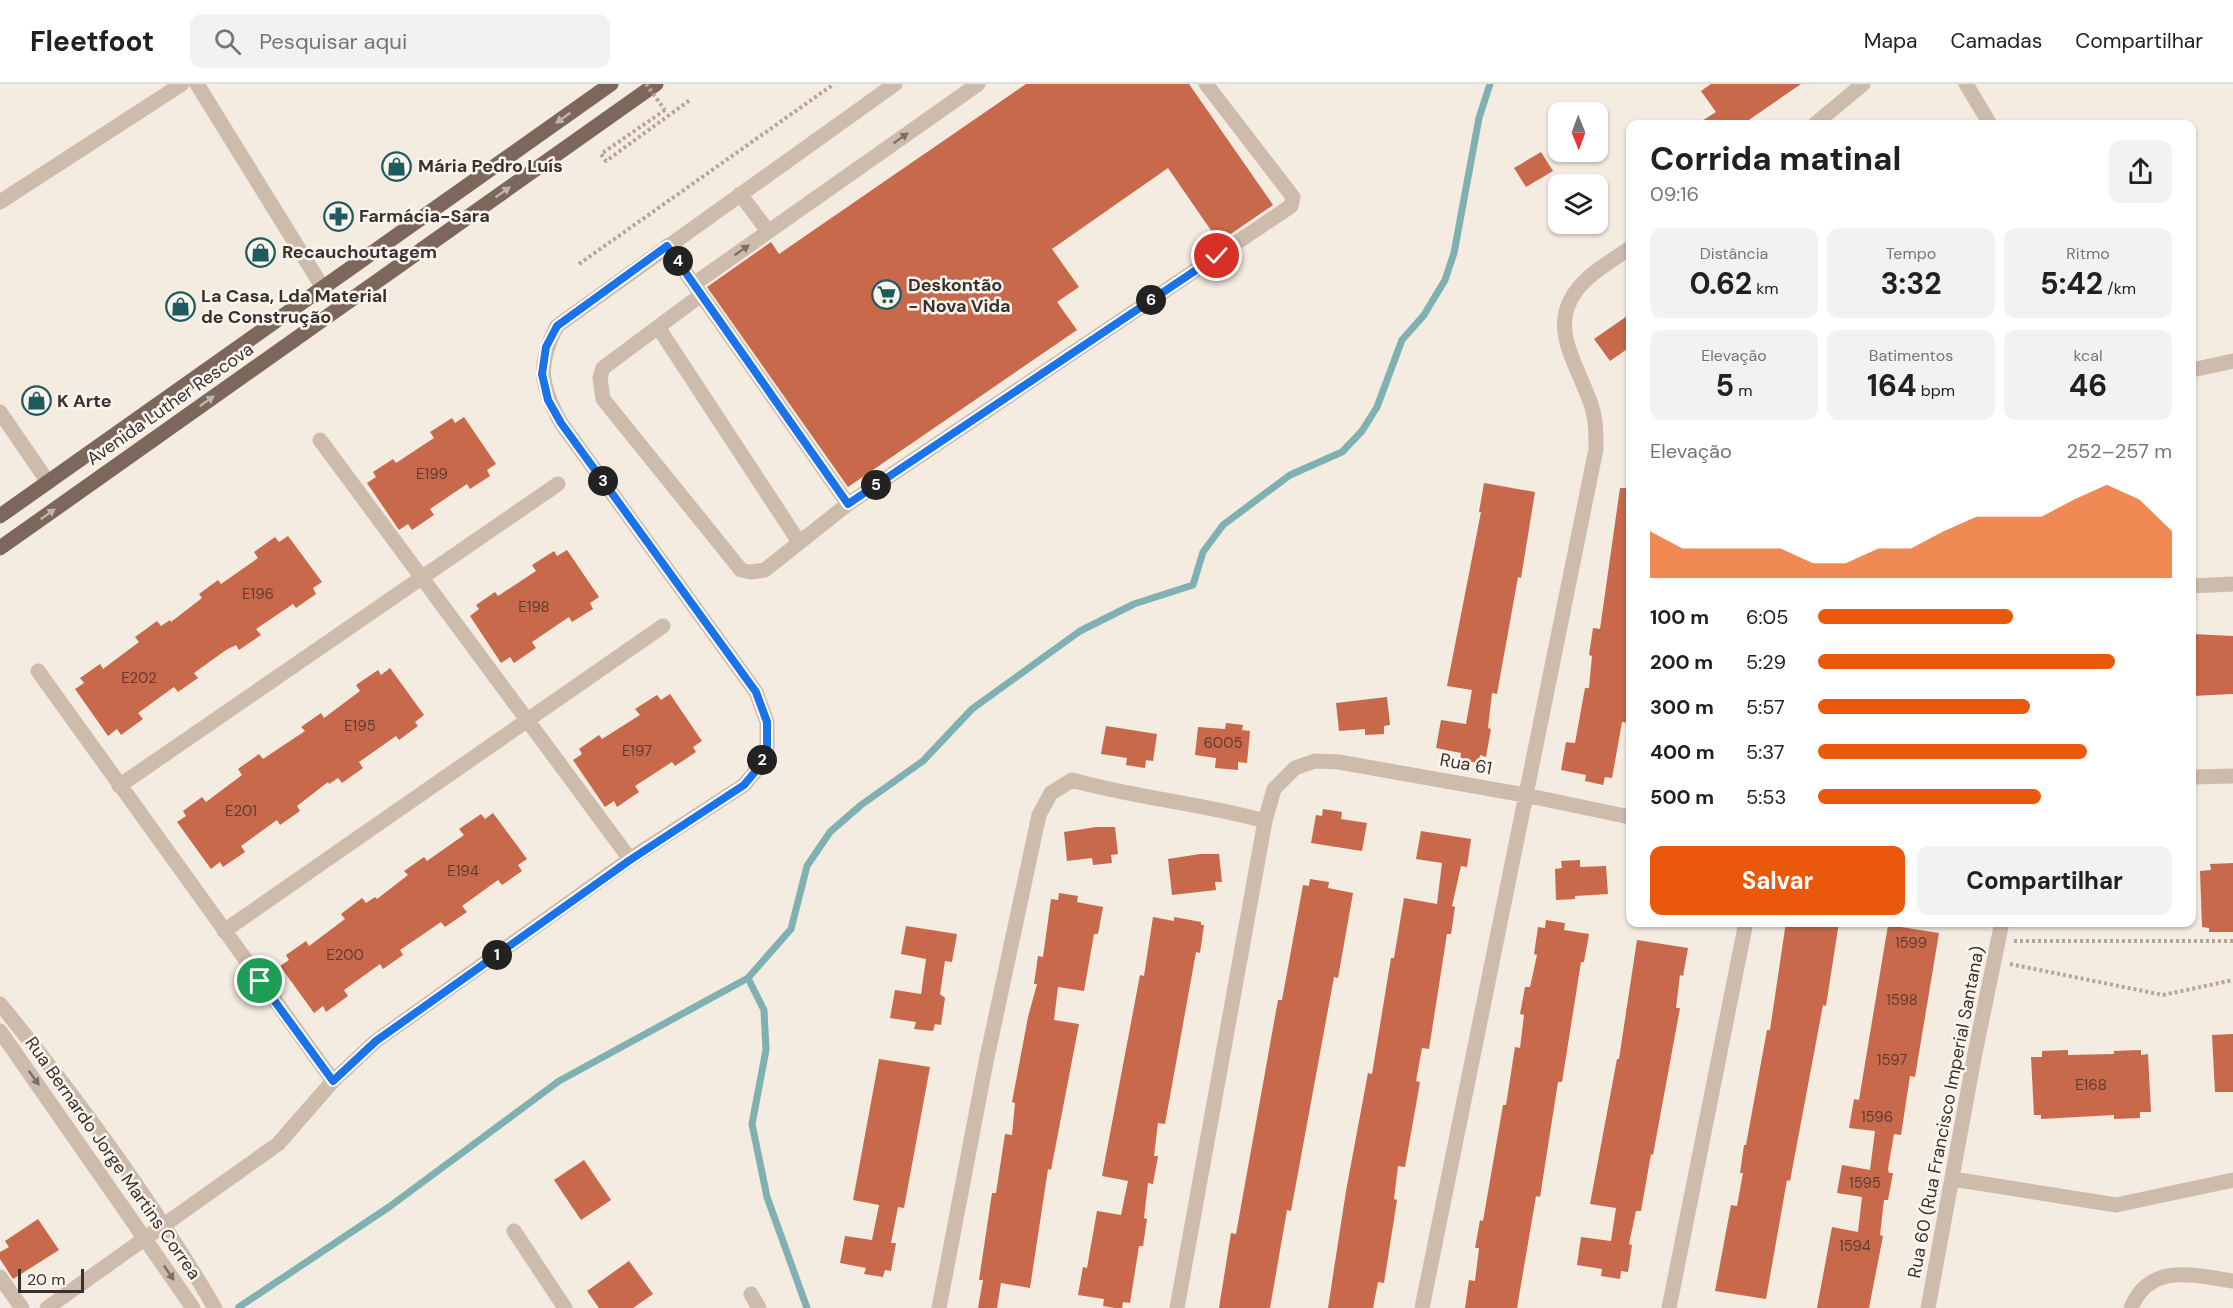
<!DOCTYPE html>
<html lang="pt">
<meta charset="utf-8">
<style>
:root{--surface:#fff;--page:#f2f2f2;--text:#202124;--muted:#757577;--line:#e0e0e0;--accent:#ea580c}
body{margin:0;font-family:"DM Sans",sans-serif;background:var(--page);color:var(--text);height:100vh;display:flex;flex-direction:column;font-size:22px;white-space:nowrap}
*{box-sizing:border-box;margin:0}
p{font-size:20px;color:var(--muted)}
.icon{flex:none;width:33px;height:33px;fill:none;stroke:currentColor;stroke-width:2;stroke-linecap:round;stroke-linejoin:round}
.map{position:relative;flex:1;overflow:hidden}
.side{position:absolute;left:1626px;top:36px;width:570px;height:807px;display:flex;flex-direction:column;background:var(--surface);border-radius:12px;box-shadow:0 2px 4px #0004}
.side>*{flex:none}
.needle{width:39px;rotate:179deg}
.buttons{position:absolute;left:1548px;top:18px;display:grid;gap:12px}
.buttons a{display:grid;place-items:center;width:60px;height:60px;border-radius:12px;background:var(--surface);box-shadow:0 2px 4px #0004;font-size:30px}
.scale{position:absolute;left:18px;bottom:15px;width:66px;box-sizing:border-box;padding-left:6px;border:3px solid #3b302b;border-top:0;font-size:16px;line-height:21px;white-space:nowrap;color:#3b302b;-webkit-text-stroke:4px #fbf5ee;paint-order:stroke}
.pin{position:absolute;display:grid;place-items:center;width:51px;height:51px;color:#fff;margin:-26px;border:3px solid #fff;border-radius:50%;box-shadow:0 2px 6px #0007}
.km{position:absolute;width:30px;height:30px;margin:-15px;border-radius:50%;background:#222;color:#fff;font-size:16px;line-height:30px;text-align:center}
.round{display:grid;place-items:center;flex:none;width:63px;height:63px;border-radius:12px;background:var(--page)}
.headline{display:flex;align-items:center;justify-content:space-between;height:102px;padding:0 24px}
h1{font-size:33px;font-weight:700;line-height:45px}
.metrics{display:grid;grid-template-columns:repeat(3,1fr);gap:9px;height:102px;padding:6px 24px}
.metrics div{display:grid;align-content:center;border-radius:12px;background:var(--page);text-align:center}
.metrics b{font-size:30px;font-weight:700}
.metrics small{font-size:16px;font-weight:400}
.metrics p{font-size:16px}
.chart{height:168px;padding:12px 24px}
.chart p{display:flex;justify-content:space-between}
.chart svg{width:100%;height:108px;margin-top:6px;fill:var(--accent);opacity:.7}
.cta{display:flex;gap:12px;margin-top:auto;padding:12px 24px}
.cta a{flex:1;height:69px;border-radius:12px;background:var(--accent);color:#fff;font-size:24px;font-weight:700;line-height:69px;text-align:center}
.cta a+a{background:var(--page);color:var(--text)}
ul{padding:0 24px;list-style:none;font-size:20px}
li{display:grid;grid-template-columns:96px 72px 1fr;align-items:center;height:45px}
li i{height:15px;border-radius:8px;background:var(--accent)}
header{display:flex;align-items:center;gap:36px;box-sizing:border-box;height:84px;padding:0 30px;background:var(--surface);border-bottom:2px solid var(--line)}
header strong{font-size:28px}
nav{display:flex;gap:33px;margin-inline-start:auto;font-size:21px}
.search{width:420px;height:54px;background:var(--page);display:flex;align-items:center;gap:15px;box-sizing:border-box;padding:0 21px;border-radius:12px;color:var(--muted);font-size:22px}
.map>svg:first-child{display:block}
.lines{fill:none;stroke-linecap:round;stroke-linejoin:round}
.stream{stroke:#7fb0b2;stroke-width:7}
.building{fill:#c8694b}
.path{stroke:#b9a596;stroke-width:4;stroke-dasharray:3 3;stroke-linecap:butt}
.minor{stroke:#cdbbac;stroke-width:15}
.major{stroke:#7d675c;stroke-width:15}
.path-bridge{stroke:#b9a596;stroke-width:4;stroke-dasharray:3 3;stroke-linecap:butt}
.oneway{fill:#c2b5ac}
.oneway2{fill:#7d6f65}
.route-casing{stroke:#fff;stroke-width:12}
.route{stroke:#1a73e8;stroke-width:8}
.labels{text-anchor:middle;stroke-width:5;stroke-linejoin:round;paint-order:stroke}
.number-label{font-size:15px;fill:#5e3e33}
.poi-label{font-size:18px;font-weight:bold;fill:#3b302b;stroke:#fbf5ee;text-anchor:start}
.street-label{font-size:18px;fill:#3b302b;stroke:#fbf5ee}
</style>
<header>
<strong>Fleetfoot</strong>
<div class="search"><svg class="icon" aria-label="search" viewBox="0 0 24 24"><circle cx="10" cy="10" r="6"/><path d="M15 15l6 6"/></svg>Pesquisar aqui</div>
<nav><a>Mapa</a><a>Camadas</a><a>Compartilhar</a></nav>
</header>
<div class="map">
<svg width="2233" height="1224" viewBox="0 0 2233 1224">
<rect width="100%" height="100%" fill="#f4ebe1"/>
<g class="lines">
<path class="stream" d="M748 894 764 926 766 966 752 1040 767 1113 807 1224
M239 1223 389 1123 559 997 748 894 791 845 807 782 830 748 861 721 923 677 972 625 1080 547 1134 520 1193 501 1203 468 1223 441 1290 391 1342 368 1362 347 1377 323 1402 256 1424 231 1445 196 1454 169 1479 34 1490 0"/>
</g>
<path class="building" d="M1026 0H1189L1273 121 1219 158 1168 84 1052 165 1079 203 1057 218 1077 246 848 403 707 203 771 158 779 170Z
M1711 0H1801L1743 40H1697L1716 28 1701 7Z
M1541 68 1553 87 1526 103 1514 84Z
M1630 230V263L1610 277 1594 255Z
M464 333 496 380 487 386 490 392 470 405 467 400 430 425 434 431 412 446 408 440 399 446 367 399 376 393 373 388 393 375 396 379 434 354 430 348 452 334 455 339Z
M1484 399 1535 408 1521 494 1518 493 1497 610 1492 609 1488 644 1491 645 1486 673 1480 671 1479 679 1460 676 1461 669 1436 664 1441 636 1466 640 1472 606 1447 602 1481 428H1479Z
M1620 404H1630V639L1622 638 1612 694 1605 693 1603 701 1585 697 1586 691 1561 686 1566 658 1575 659 1585 604H1589L1592 572 1589 571 1593 544 1600 545Z
M288 452 322 498 313 504 316 510 296 524 293 520 256 545 261 551 239 566 236 561 226 566 194 589 198 594 178 608 174 603 138 629 143 635 121 651 117 645 108 652 75 605 84 599 80 594 100 580 103 585 139 558 135 553 157 537 161 542 170 536 171 538 202 514 199 510 218 496 221 500 258 474 254 468 275 453 279 458Z
M567 466 599 513 590 519 593 525 572 538 569 533 532 558 536 564 514 579 510 573 501 579 470 532 479 525 476 521 495 508 498 512 536 487 532 481 554 467 557 472Z
M2192 550 2233 552V610L2192 612Z
M390 584 424 631 415 638 418 642 399 656 396 652 359 678 363 684 342 699 338 694 329 700 328 698 297 722 300 727 280 741 277 736 241 762 245 768 223 783 220 778 211 785 177 738 186 732 183 727 202 713 206 718 242 691 238 685 259 670 263 675 305 647 301 643 321 629 324 634 360 607 356 601 378 586 381 591Z
M670 610 702 657 693 663 696 668 675 682 672 678 635 702 639 708 617 723 614 717 605 723 573 676 582 670 579 665 599 651 602 655 640 631 635 625 657 611 661 616Z
M1387 613 1390 641 1384 642V650L1365 651V645L1339 647 1336 619Z
M1226 639 1243 641 1242 646 1250 647 1247 679 1238 678V686L1215 684 1216 674 1195 671 1198 643 1225 645Z
M1106 642 1157 650 1153 677 1146 676 1145 684 1126 681 1127 674 1101 670Z
M1323 725 1342 728 1341 735 1367 739 1362 767 1311 759 1316 731 1322 732Z
M493 729 527 775 518 781 522 787 502 801 498 796 462 822 467 828 445 843 441 838 400 866 403 871 383 885 380 880 344 906 348 912 326 928 323 922 314 929 280 882 289 876 286 871 306 857 309 862 345 835 341 830 362 814 366 819 375 813 377 815 408 791 404 787 424 773 427 777 464 751 459 745 481 730 485 735Z
M1096 743H1115L1118 770 1111 771 1112 779 1093 781 1092 774 1067 777 1064 748Z
M1421 747 1471 755 1467 783 1461 782 1452 822 1455 823 1451 850H1447L1429 965 1422 964 1416 997 1420 998 1405 1083 1398 1082 1394 1115 1397 1116 1384 1199 1378 1198 1373 1224H1328L1346 1107 1368 989 1372 990 1391 874H1394L1404 814 1437 820 1442 779 1416 775Z
M1200 770H1219L1222 798H1215L1216 806 1172 811 1168 775Z
M1580 776V783L1606 782 1608 810 1575 812V815L1556 816 1555 785 1562 784 1561 777Z
M2233 779V848H2209V844L2202 843 2200 787 2211 786 2210 780Z
M1310 795 1329 798 1328 804 1353 809 1338 894 1334 893 1291 1127 1287 1126 1270 1224H1219L1231 1149 1236 1150 1278 916H1282L1303 801 1309 802Z
M1059 809 1078 812 1077 818 1103 823 1098 850H1094L1084 907 1058 903 1054 936 1079 940 1051 1086 1048 1085 1030 1204 1001 1199 997 1224H978L983 1196H979L992 1109H996L1005 1050 1012 1051 1015 1019 1012 1018 1028 933 1037 900H1034L1038 872 1043 873 1051 815 1058 816Z
M1153 833 1174 837V833L1201 838V841H1204L1200 869 1196 868 1165 1040 1158 1039 1154 1072H1158L1153 1100 1148 1099 1144 1134 1147 1135 1143 1162H1139L1130 1219 1123 1218 1122 1224H1115L1103 1222 1104 1215 1078 1211 1083 1183 1087 1184 1097 1127 1121 1131 1128 1097 1102 1092 1140 891 1144 892Z
M1546 836 1565 839 1564 846 1589 850 1584 878H1581L1562 998H1558L1540 1113 1536 1112 1517 1224H1465L1469 1196 1475 1197 1479 1164H1475L1480 1136 1483 1137 1503 1021H1506L1515 963 1520 964 1524 931 1520 930 1525 903H1530L1537 871 1534 870 1538 843 1545 844Z
M1786 838H1839L1826 922 1823 921 1790 1097 1787 1096 1766 1215 1715 1207 1731 1121 1737 1122 1743 1089H1740L1744 1061H1746L1767 946H1770Z
M1888 841 1939 849 1915 993 1910 992 1901 1051 1894 1050 1888 1085 1889 1089H1893L1888 1116H1884L1880 1151 1883 1152 1869 1224H1817L1832 1143 1858 1148 1862 1113 1837 1109 1842 1081 1870 1086 1875 1047 1849 1044 1854 1015 1859 1016Z
M906 842 957 850 952 878 945 877 940 910 945 914 941 941 935 940 933 947 914 945 916 938 890 934 895 906 921 910 926 875 901 870Z
M1637 856 1688 864 1683 892 1680 891 1676 924H1680L1653 1071 1651 1070 1641 1127H1636L1629 1160 1632 1161 1628 1188 1621 1187 1620 1195 1601 1192 1602 1185 1577 1181 1581 1153 1611 1157 1616 1124 1590 1120 1617 975H1619Z
M2233 950V1008H2215L2212 951Z
M2068 966V971L2114 970V967L2141 966V971L2148 970 2151 1028H2140V1034L2114 1035V1031L2041 1035V1031H2034L2031 973H2042V967Z
M879 975 930 983 904 1124 898 1123 891 1159H896L891 1187 885 1186 883 1193 864 1190 866 1184 840 1179 845 1152 872 1156 879 1121 853 1116Z
M584 1076 611 1116 581 1136 554 1096Z
M38 1135 59 1166 13 1195 0 1175V1168L9 1163 5 1157Z
M629 1177 653 1210 633 1224H599L587 1207Z"/>
<g class="lines">
<path class="path" d="M665 26 601 70 606 77 690 16
M579 180 834 0
M2014 857H2233
M2010 880 2163 911 2233 896"/>
<path class="minor" d="M197 0 323 204
M1966 0 1990 40
M1815 40 1863 0
M740 110 768 147
M0 118 182 0
M667 162 848 420
M694 200 978 0
M701 211 603 284 600 294 603 315 741 486 751 488 765 486 848 420 1291 122 1293 113 1206 0
M658 243 799 458
M2192 286 2233 277
M0 328 48 398
M320 356 630 775
M2192 502 2233 500
M38 587 333 997
M2192 693 2233 692
M119 702 558 400
M224 847 663 542
M0 920C79 1016 152 1117 215 1224
M0 947 193 1224
M1953 1095 2116 1121 2233 1096
M514 1147 565 1224
M0 1193 22 1224
M751 1210 759 1224
M47 1224 278 1060 333 997 376 957 630 775 744 701 759 683 767 663V638L756 608 561 339C540 301 537 281 557 242L895 0
M939 1224 986 978 1039 731 1051 709 1072 696C1135 714 1201 719 1265 737
M1177 1224 1265 737 1274 705 1295 684 1315 677 1339 678 1525 711 1630 733
M1422 1224 1596 365C1596 347 1596 331 1589 315 1573 271 1543 234 1589 193 1602 182 1617 173 1630 164
M1669 1224 1746 838
M1928 1224 1975 969 2002 838
M2131 1224C2150 1178 2194 1191 2233 1197"/>
<path class="major" d="M0 432 611 0
M0 464 656 0"/>
<path class="path-bridge" d="M646 0 665 26"/>
</g>
<defs><path id="oneway-solid" d="M-6-.8H1V-3.2L6.5 0L1 3.2V.8H-6Z" transform="scale(1.5)"/></defs>
<g class="oneway">
<use href="#oneway-solid" transform="translate(563 34) rotate(144)"/>
<use href="#oneway-solid" transform="translate(503 108) rotate(-35)"/>
<use href="#oneway-solid" transform="translate(207 317) rotate(-35)"/>
<use href="#oneway-solid" transform="translate(48 430) rotate(-35)"/>
</g>
<g class="oneway2">
<use href="#oneway-solid" transform="translate(901 54) rotate(-35)"/>
<use href="#oneway-solid" transform="translate(742 166) rotate(-35)"/>
<use href="#oneway-solid" transform="translate(34 994) rotate(54)"/>
<use href="#oneway-solid" transform="translate(169 1189) rotate(56)"/>
</g>
<g class="lines">
<defs>
<path id="route" d="M260 897 333 997 376 957 630 776 744 701 759 683 767 663V638L756 608 561 339 548 316 542 290 546 263 557 242 667 162 848 420 1217 172"/>
</defs>
<use href="#route" class="route-casing"/>
<use href="#route" class="route"/>
</g>
<defs>
<symbol id="shop-ring" viewBox="-11 -11 22 22"><circle r="9.5" fill="#fbf5ee" stroke="#1f5a5e" stroke-width="1.5"/><path d="M-5-2.5h2.3a2.7 3.5 0 0 1 5.4 0H5L5.5 6h-11ZM-1.5-2.5h3a1.5 2.3 0 0 0-3 0Z" fill="#1f5a5e"/></symbol>
<symbol id="pharmacy-ring" viewBox="-11 -11 22 22"><circle r="9.5" fill="#fbf5ee" stroke="#1f5a5e" stroke-width="1.5"/><path d="M-2-6h4v4h4v4h-4v4h-4v-4h-4v-4h4Z" fill="#1f5a5e"/></symbol>
<symbol id="supermarket-ring" viewBox="-11 -11 22 22"><circle r="9.5" fill="#fbf5ee" stroke="#1f5a5e" stroke-width="1.5"/><path d="M-6-5.5h2.5l.6 2H6L4.5 2H-2.5L-4.4-4H-6ZM-1.5 3.2a1.3 1.3 0 1 0 .1 0ZM3 3.2a1.3 1.3 0 1 0 .1 0Z" fill="#1f5a5e"/></symbol>
</defs>
<g fill-rule="evenodd">
<use href="#shop-ring" x="380" y="66" width="33" height="33"/>
<use href="#pharmacy-ring" x="322" y="116" width="33" height="33"/>
<use href="#shop-ring" x="244" y="152" width="33" height="33"/>
<use href="#supermarket-ring" x="870" y="194" width="33" height="33"/>
<use href="#shop-ring" x="164" y="206" width="33" height="33"/>
<use href="#shop-ring" x="20" y="300" width="33" height="33"/>
</g>
<g class="labels">
<g class="number-label">
<text x="432" y="395">E199</text>
<text x="258" y="515">E196</text>
<text x="534" y="528">E198</text>
<text x="139" y="599">E202</text>
<text x="360" y="647">E195</text>
<text x="1223" y="664">6005</text>
<text x="637" y="672">E197</text>
<text x="241" y="732">E201</text>
<text x="463" y="792">E194</text>
<text x="1911" y="864">1599</text>
<text x="345" y="876">E200</text>
<text x="1902" y="921">1598</text>
<text x="1892" y="981">1597</text>
<text x="2091" y="1006">E168</text>
<text x="1877" y="1038">1596</text>
<text x="1865" y="1104">1595</text>
<text x="1855" y="1167">1594</text>
</g>
<g class="poi-label">
<text x="418" y="88">Mária Pedro Luís</text>
<text x="359" y="138">Farmácia-Sara</text>
<text x="282" y="174">Recauchoutagem</text>
<text x="908" y="207">Deskontão<tspan x="908" dy="21">- Nova Vida</tspan></text>
<text x="201" y="218">La Casa, Lda Material<tspan x="201" dy="21">de Construção</tspan></text>
<text x="57" y="323">K Arte</text>
</g>
<g class="street-label">
<text transform="translate(170 320) rotate(-35)" y="6">Avenida Luther Rescova</text>
<text transform="translate(1466 680) rotate(10)" y="6">Rua 61</text>
<text transform="translate(1946 1028) rotate(-79)" y="6">Rua 60 (Rua Francisco Imperial Santana)</text>
<text transform="translate(113 1074) rotate(55)" y="6">Rua Bernardo Jorge Martins Correa</text>
</g>
</g>
</svg>
<div class="buttons">
<a><svg class="needle" viewBox="-14 -14 28 28"><path d="M0-13l5 13h-10z" fill="#e53935"/><path d="M0 13l5-13h-10z" fill="#757577"/></svg></a>
<a><svg class="icon" aria-label="layers" viewBox="0 0 24 24"><path d="M12 4l9 5-9 5-9-5zM3 14l9 5 9-5"/></svg></a>
</div>
<div class="scale">20 m</div>
<div class="pin" style="left:260px;top:897px;background:#1e9e55"><svg class="icon" aria-label="arrive" viewBox="0 0 24 24"><path d="M6 21V4h12l-3 4 3 4H6"/></svg></div>
<div class="pin" style="left:1217px;top:172px;background:#d93025"><svg class="icon" aria-label="check" viewBox="0 0 24 24"><path d="M5 12l5 5 9-10"/></svg></div>
<b class="km" style="left:497px;top:871px">1</b>
<b class="km" style="left:762px;top:676px">2</b>
<b class="km" style="left:603px;top:397px">3</b>
<b class="km" style="left:678px;top:177px">4</b>
<b class="km" style="left:876px;top:401px">5</b>
<b class="km" style="left:1151px;top:216px">6</b>
<section class="side">
<div class="headline"><div><h1>Corrida matinal</h1><p>09:16</p></div><a class="round"><svg class="icon" aria-label="share" viewBox="0 0 24 24"><path d="M12 15V3M7 8l5-5 5 5M5 13v7h14v-7"/></svg></a></div>
<div class="metrics">
<div><p>Distância</p><b>0.62<small> km</small></b></div>
<div><p>Tempo</p><b>3:32</b></div>
<div><p>Ritmo</p><b>5:42<small> /km</small></b></div>
</div>
<div class="metrics">
<div><p>Elevação</p><b>5<small> m</small></b></div>
<div><p>Batimentos</p><b>164<small> bpm</small></b></div>
<div><p>kcal</p><b>46</b></div>
</div>
<div class="chart"><p><span>Elevação</span>252–257 m</p>
<svg viewBox="0 0 160 44" preserveAspectRatio="none"><path d="M0 44V25L10 32L20 32L30 32L40 32L50 38L60 38L70 32L80 32L90 25L100 19L110 19L120 19L130 12L140 6L150 12L160 25V44z"/></svg>
</div>
<ul>
<li><b>100 m</b>6:05<i style="width:55%"></i></li>
<li><b>200 m</b>5:29<i style="width:84%"></i></li>
<li><b>300 m</b>5:57<i style="width:60%"></i></li>
<li><b>400 m</b>5:37<i style="width:76%"></i></li>
<li><b>500 m</b>5:53<i style="width:63%"></i></li>
</ul>
<div class="cta"><a>Salvar</a><a>Compartilhar</a></div>
</section>
</div>
